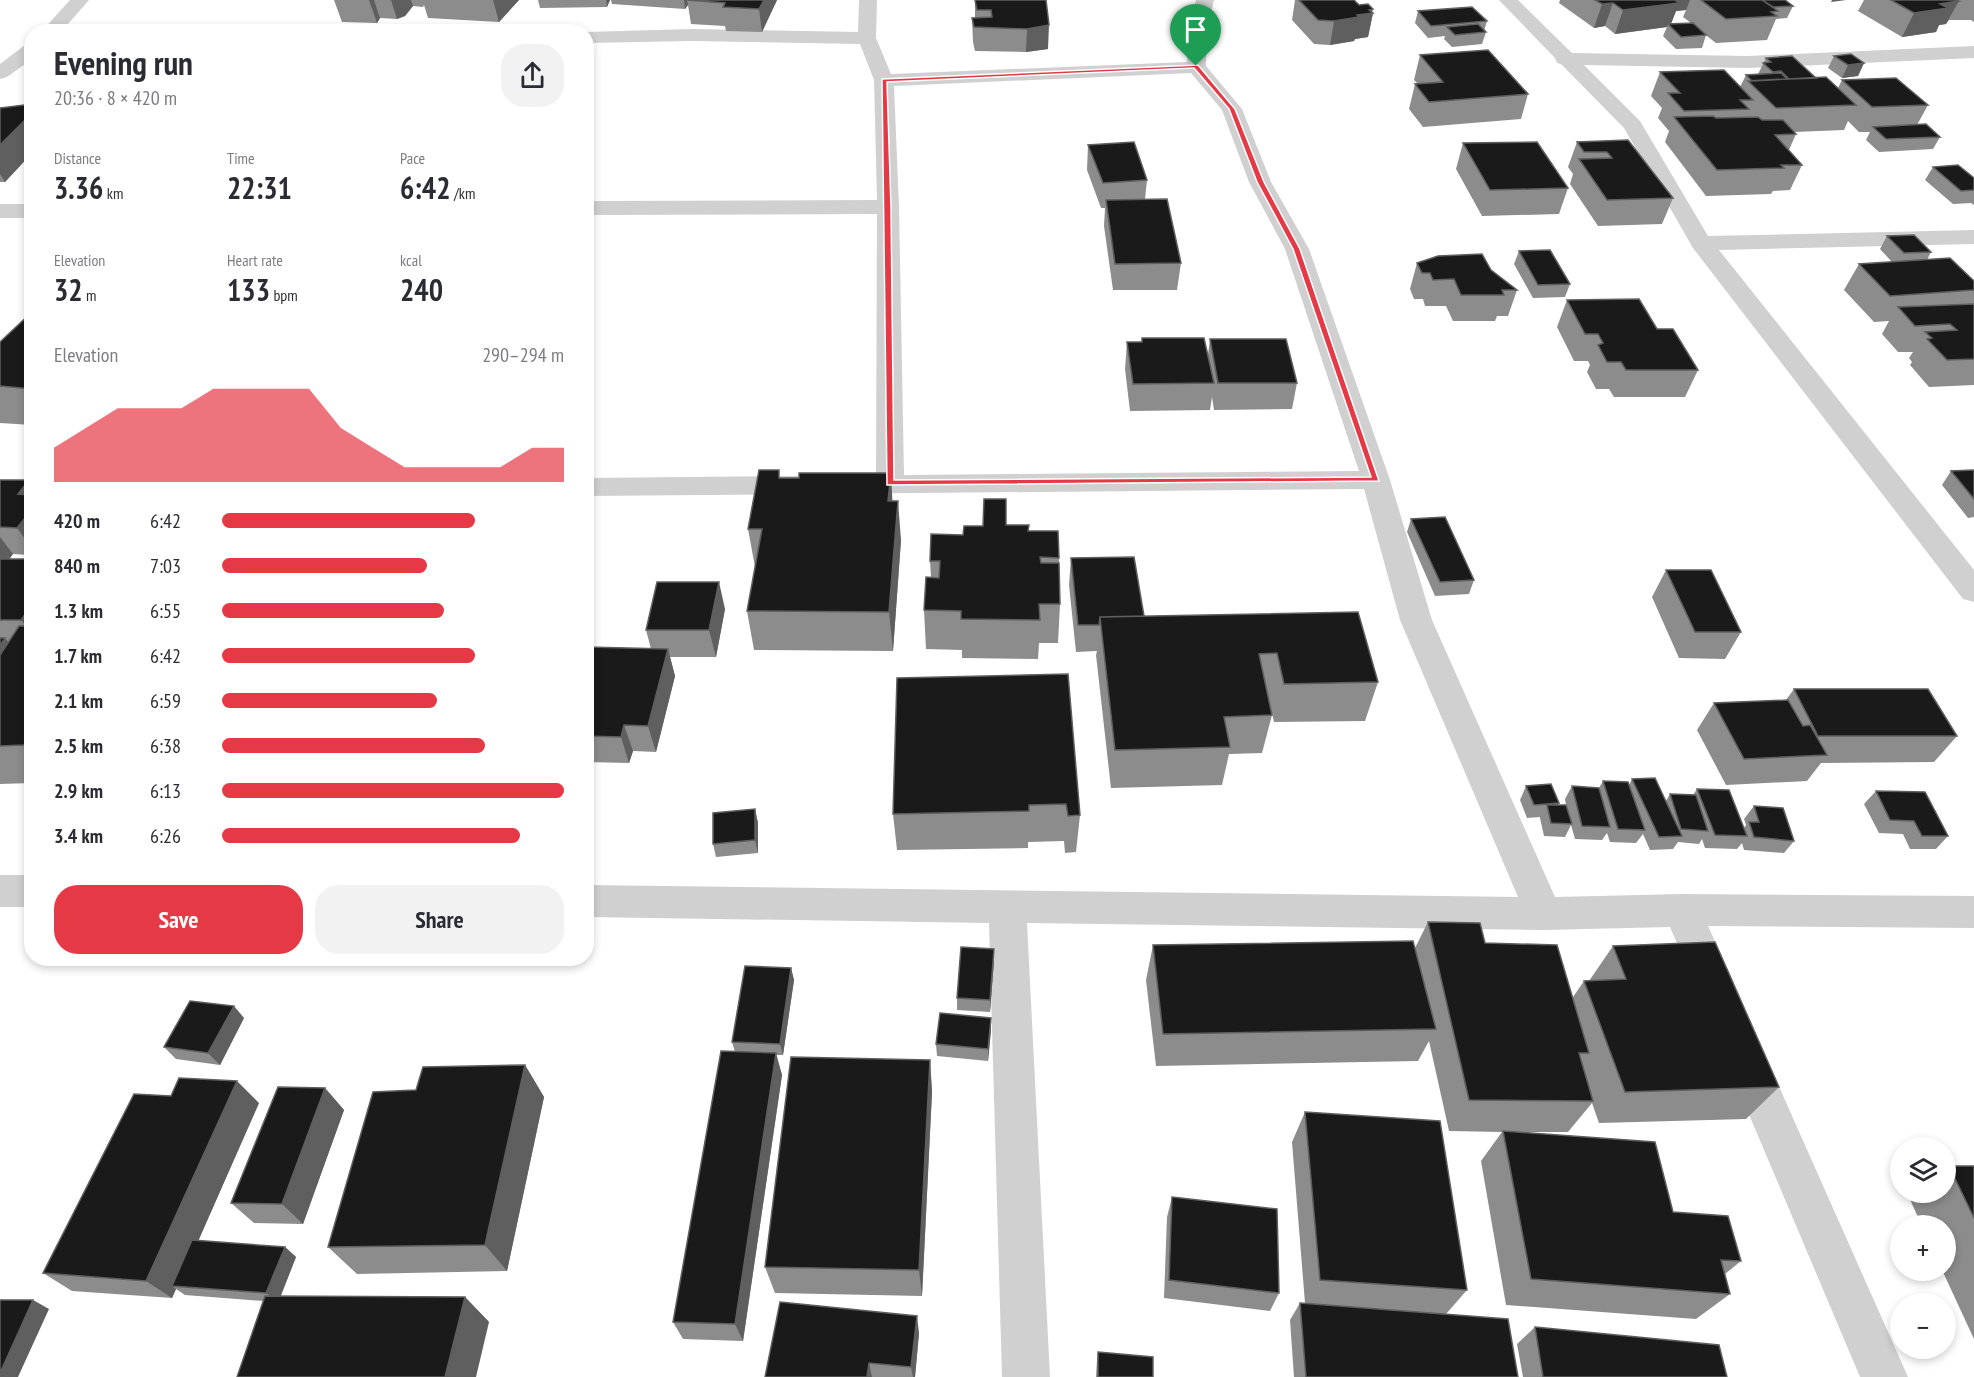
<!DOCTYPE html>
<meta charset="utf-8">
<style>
:root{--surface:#fff;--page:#f2f2f3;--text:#2b2b33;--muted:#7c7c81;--accent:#e63946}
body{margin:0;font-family:"PT Sans Narrow",sans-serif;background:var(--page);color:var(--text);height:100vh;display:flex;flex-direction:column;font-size:22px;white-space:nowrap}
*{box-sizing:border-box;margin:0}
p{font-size:20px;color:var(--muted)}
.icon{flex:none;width:33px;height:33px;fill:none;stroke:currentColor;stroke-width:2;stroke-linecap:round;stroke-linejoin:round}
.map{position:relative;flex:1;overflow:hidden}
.panel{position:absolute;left:24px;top:24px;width:570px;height:942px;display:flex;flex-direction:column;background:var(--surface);border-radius:24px;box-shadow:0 3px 9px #0003}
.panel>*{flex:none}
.tools{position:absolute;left:1890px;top:1137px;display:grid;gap:12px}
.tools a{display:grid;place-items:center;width:66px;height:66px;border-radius:50%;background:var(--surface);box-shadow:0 3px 9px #0003;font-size:30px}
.pin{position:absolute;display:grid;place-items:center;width:51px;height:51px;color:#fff;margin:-62px -26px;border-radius:50% 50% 50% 0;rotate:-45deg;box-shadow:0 0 6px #0007}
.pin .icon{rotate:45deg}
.round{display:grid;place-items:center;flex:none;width:63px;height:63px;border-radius:24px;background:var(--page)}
.head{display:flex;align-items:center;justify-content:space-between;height:102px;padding:0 30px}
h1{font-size:33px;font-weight:800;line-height:45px}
.metrics{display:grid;grid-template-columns:repeat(3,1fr);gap:9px;height:102px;padding:6px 30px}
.metrics div{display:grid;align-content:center}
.metrics b{font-size:30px;font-weight:800}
.metrics small{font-size:16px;font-weight:400}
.metrics p{font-size:16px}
.chart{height:168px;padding:12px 30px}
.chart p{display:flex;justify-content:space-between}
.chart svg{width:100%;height:108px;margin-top:6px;fill:var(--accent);opacity:.7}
.primary-button{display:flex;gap:12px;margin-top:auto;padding:12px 30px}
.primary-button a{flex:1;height:69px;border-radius:24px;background:var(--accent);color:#fff;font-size:24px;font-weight:800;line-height:69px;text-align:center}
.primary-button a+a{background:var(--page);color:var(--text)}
ul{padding:0 30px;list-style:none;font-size:20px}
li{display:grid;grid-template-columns:96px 72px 1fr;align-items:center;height:45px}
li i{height:15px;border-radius:8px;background:var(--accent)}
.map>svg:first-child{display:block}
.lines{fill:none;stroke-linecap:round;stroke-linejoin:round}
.minor{fill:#d0d0d0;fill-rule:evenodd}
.wall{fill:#8c8c8c;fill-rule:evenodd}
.shaded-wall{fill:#5f5f5f}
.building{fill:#1a1a1a;stroke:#5f5f5f;stroke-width:1.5}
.route{fill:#e63946;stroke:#fff;stroke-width:1.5;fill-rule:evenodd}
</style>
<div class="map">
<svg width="1974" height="1377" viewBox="0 0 1974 1377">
<rect width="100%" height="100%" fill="#fff"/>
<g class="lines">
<path class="minor" d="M70 0H89L61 32H41Z
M859 0H877L876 38 891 74 1187 62 1189 30 1196 0H1214L1207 30 1206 66 1242 109 1271 182 1309 249 1390 480 1432 620 1555 897 1682 894 1974 896V928L1708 926 1734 983 1728 996 1714 1001 1700 996 1670 927 1544 930 1027 923 1050 1377H1002L989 923 586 917V885L1518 897 1400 620 1364 489 586 496V478L876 475 877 214 586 215V201L877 200 874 80 860 44 692 41 586 43 585 32 692 29 858 32ZM1191 73 1222 110 1249 182 1285 249 1359 471 904 475 899 207 894 86Z
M1499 0H1518L1572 53 1748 56 1974 46V58L1748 68 1584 65 1640 121 1708 236 1974 230V244L1719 250 1974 570V602L1963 599 1693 248 1624 128 1561 64 1557 63 1555 58Z
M32 43V59L7 77 0 79V64L25 45Z
M0 204H32V218H0Z
M0 875H32V907H0Z
M1747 1041 1761 1046 1908 1377H1860L1726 1060 1733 1046Z"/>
</g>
<path class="wall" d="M334 0H519L499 22 428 18 424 5 423 7 413 6 405 16 397 19 380 18 377 23 342 22Z
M538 0H610L607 7 540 8Z
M611 0H777L762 32 726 31 725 26 691 24 688 5 685 9 612 4Z
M975 0H1046L1048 49 1026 52 975 51 973 42 972 18H975Z
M1295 0H1354L1359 5 1373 9 1372 12 1373 13 1368 37 1355 39 1354 41 1330 45 1314 44 1292 20Z
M1560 0H1785L1793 6 1787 18 1776 19 1767 40 1716 43 1703 33 1706 35 1702 48 1676 49 1663 36 1667 27 1615 34 1605 26 1594 28 1559 3ZM1686 10 1683 17 1691 23 1671 24 1676 11Z
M1864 0H1974V22L1971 20H1949L1946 24 1939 25 1936 32 1902 37 1858 11Z
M1418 11 1487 21 1484 31 1486 32 1482 44 1452 47 1444 39 1445 36 1428 38 1415 23Z
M1420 55 1528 94 1521 119 1423 127 1409 109 1415 84H1418L1414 80Z
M1834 56 1864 63 1858 76 1842 78 1828 68Z
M1766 58 1816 78 1838 88 1842 80 1928 105 1917 125 1940 137 1933 149 1879 152 1866 140 1870 132H1859L1848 121 1844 130 1794 132 1796 134 1789 150 1802 165 1790 190 1773 191 1771 194 1706 196 1665 142 1669 131 1658 118 1662 108 1651 96 1660 72 1740 87 1746 75 1758 74Z
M32 104V153L5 182H0V108Z
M1628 140 1673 198 1662 224 1598 226 1570 184 1573 174 1568 167 1577 142Z
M1463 143 1568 188 1559 214 1482 216 1456 169Z
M1088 145 1147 180 1145 199 1181 263 1177 290H1113L1104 226 1105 208H1101L1087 170Z
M1933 167 1974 178V205L1971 203 1953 204 1925 180Z
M1887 236 1931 252 1927 260 1974 281V385L1929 387 1910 365 1912 362 1909 358 1913 352H1898L1882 334 1889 321 1874 322 1844 290 1859 264 1892 262 1880 249Z
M1519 251 1570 284 1565 297 1533 298 1514 264Z
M1417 263 1517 290 1508 316H1497L1495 321H1453L1446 306H1425L1423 299H1414L1410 289Z
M1567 300 1657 329 1698 370 1685 397H1614L1609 389H1596L1587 372 1590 365 1588 361H1574L1557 327Z
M32 312V425L0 423V342Z
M1142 338 1208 355 1210 339 1297 383 1292 409 1214 410 1212 397 1210 410 1130 411 1125 369 1127 342H1142Z
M1974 470V517L1968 518 1942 485 1951 471Z
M781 478 893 501 901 540 893 651 754 650 747 611 755 567 748 529Z
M0 480 32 483V557L30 555 13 554 9 559H32V783L0 784Z
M1411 519 1474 580 1469 594 1435 596 1407 532Z
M1006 525 1029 531 1059 558 1060 604 1058 643H1039L1038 659 962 658V650L926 649 924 610 931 577 930 561 963 535 983 526Z
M1071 558 1144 616 1378 682 1365 721 1274 722 1267 692 1272 715 1262 753 1229 754 1222 785 1111 788 1096 655 1097 651 1076 652 1069 585Z
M1666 570 1741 632 1725 659 1679 658 1652 597Z
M725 609 716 657H670L675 676 656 752 633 751 629 763 586 762V647L651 649 646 630Z
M1068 674 1080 815 1076 852 1065 853 1064 841 1028 842V848L897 850 893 814Z
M1794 689 1957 736 1934 762 1821 763 1807 781 1726 785 1697 730 1714 703 1786 700Z
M1632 779 1666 801 1670 794 1693 795 1697 789 1744 828 1746 825 1744 819 1754 806 1794 841 1784 853 1744 850 1742 843 1737 849 1705 848 1702 839 1699 844 1678 842 1673 849 1650 850 1643 834 1636 843 1610 842 1607 833 1602 840 1575 839 1571 825 1565 837 1544 836 1540 818V817L1527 818 1520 800 1526 786 1559 803 1558 805H1566L1565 799 1572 786 1599 788 1603 781 1629 785Z
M1876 791 1948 836 1936 849H1910L1903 834 1879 833 1864 804Z
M755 809 758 823V853L716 857 713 844Z
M1428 922 1485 943 1573 997 1584 981H1589L1613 946 1779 1087 1746 1119 1599 1123 1592 1103 1568 1132H1511L1673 1212 1741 1261 1725 1274 1730 1294 1696 1319 1506 1305 1481 1161 1502 1132 1449 1131 1429 1041 1418 1061 1156 1066 1146 980 1153 945 1415 948Z
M994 961 990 1012 957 1010V998Z
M791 968 794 980 783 1055H776L782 1075 743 1341 683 1339 673 1322 735 1052 732 1042Z
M244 1018 220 1065 176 1059 164 1047Z
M991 1018V1030L988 1061 937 1056 936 1044Z
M930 1060 932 1092 922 1296 775 1293 765 1267Z
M525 1065 544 1097 507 1271 357 1274 328 1247 416 1090Z
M325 1088 344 1110 303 1224 254 1223 231 1203Z
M171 1096 259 1103 198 1241 285 1247 296 1257 281 1296 465 1297 489 1322 264 1301 185 1295 176 1289 172 1298 72 1291 43 1273Z
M1305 1112 1467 1290 1446 1314 1518 1377H1294L1290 1320 1300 1303H1305L1292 1142Z
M1949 1166H1974V1339L1942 1270H1946V1226H1922L1908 1195 1911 1192H1946V1168Z
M1172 1197 1279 1293 1270 1311 1164 1298 1167 1217Z
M1535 1327 1727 1377H1523L1517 1344Z
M919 1333 915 1377H765Z
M1098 1352 1153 1377H1096L1097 1360Z"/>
<path class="shaded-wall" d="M369 0H374L380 18 377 23Z
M391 0H411L413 6 405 16 397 19Z
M493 0H519L499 22Z
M606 0H610L607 7Z
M684 0H690H687L688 5 685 9Z
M764 0H777L762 32 759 9Z
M1671 0H1690L1686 10 1676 11 1670 26 1668 24 1667 27 1615 34 1623 10Z
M1832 0H1846L1831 2Z
M1959 1 1946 24 1939 25 1936 32 1902 37 1914 13 1940 4Z
M1613 3 1605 26 1594 28 1602 4Z
M1373 9 1371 14 1373 13 1368 37 1355 39 1354 41 1330 45 1334 21 1357 15Z
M1049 25 1048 49 1026 52 1027 29Z
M1864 63 1858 76 1842 78 1848 65Z
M32 113V153L5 182 0 174V145Z
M586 319 593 343 586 367Z
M891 473 893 512 888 501Z
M29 480 32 483V548L17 528 18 494Z
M898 501 901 540 893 651 889 612Z
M0 537 13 554 0 572Z
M719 582 725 609 716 657 709 630Z
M32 605V633L21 620Z
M5 638 27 664 0 709V646Z
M668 649 675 676 656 752 648 726Z
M624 725 633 751 629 763 621 737Z
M32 732V754L24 745Z
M755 809 758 823V853L755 840Z
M994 949V961L990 1012V1000Z
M791 968 794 980 783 1055 780 1044Z
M234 1006 244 1018 220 1065 208 1053Z
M991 1018V1030L988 1061V1049Z
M776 1053 782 1075 743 1341 735 1324Z
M930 1060 932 1092 922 1296 919 1270Z
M525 1065 544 1097 507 1271 485 1245Z
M237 1081 259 1103 178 1287 172 1286 176 1289 172 1298 146 1281Z
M325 1088 344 1110 303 1224 282 1204Z
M285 1247 296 1257 278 1302 266 1293Z
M465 1297 489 1322 476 1377H445Z
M33 1300 49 1309 18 1377H0V1373Z
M917 1316 919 1333 915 1377H913L911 1367Z
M869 1363 872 1377H867Z"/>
<path class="building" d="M687 0H764L759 9 723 7 725 3Z
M975 0H1046L1049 25 1027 29 974 27 972 18 992 17 991 10H977Z
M1299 0H1354L1359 5 1368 4 1373 9 1369 10 1373 13 1357 15 1359 17 1334 21 1318 20Z
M1595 0H1675L1679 3 1623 10 1613 3 1602 4Z
M1701 0H1762L1778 11 1771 12 1777 16 1726 19Z
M1762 0H1785L1793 6 1773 7Z
M1891 0H1957L1959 1 1940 4 1948 8 1914 13Z
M1472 7 1487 21 1431 26 1418 11Z
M1693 23 1706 35 1681 37 1668 24Z
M1478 24 1486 32 1455 35 1447 27Z
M1488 50 1528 94 1429 102 1415 84 1443 82 1420 55Z
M1851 54 1864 63 1848 65 1834 56Z
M1792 56 1816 78 1789 79 1781 71 1773 72 1763 63 1771 62 1766 58Z
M1724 70 1753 100H1740L1749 109 1684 111 1668 93H1680L1660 72Z
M1781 73 1787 79 1752 81 1746 75Z
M1826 77 1856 105 1776 108 1748 81Z
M1896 78 1928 105 1872 107 1842 80Z
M32 104V113L0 145V108Z
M1713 116 1716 118 1758 117 1762 120H1783L1796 134 1775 135 1802 165H1781L1784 168 1717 170 1674 117Z
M1926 124 1940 137 1886 139 1873 127Z
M1628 140 1673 198 1607 200 1579 159 1612 158 1607 152H1584L1577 142Z
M1134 142 1147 180 1103 183 1088 145Z
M1537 142 1568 188 1490 190 1463 143Z
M1958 165 1974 178V190L1961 191 1933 167Z
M1167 199 1181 263 1115 264 1106 200Z
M1914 235 1931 252 1904 253 1887 236Z
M1550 250 1570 284 1538 285 1519 251Z
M1482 254 1491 270 1517 290H1502L1504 295H1461L1454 279 1433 280 1430 273H1422L1417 263 1438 256Z
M1950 258 1974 281V290L1890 296 1859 264Z
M1639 299 1657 329H1673L1698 370H1626L1621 362H1607L1598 345 1603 343 1598 334H1585L1567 300Z
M1974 304V359L1947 360 1927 339 1932 338 1925 332 1957 330 1950 324 1915 326 1898 307Z
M32 312V389L0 386V342Z
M1142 338H1204L1214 383 1133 384 1127 342H1142Z
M1210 339H1286L1297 383H1218Z
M759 470H779V478H799V473H891L888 501H898L889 612 747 611 762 529H748Z
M1974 470V499L1951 471Z
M0 480H29L18 494 32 495V509L17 528 0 527Z
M984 499H1006V525H1029L1028 531H1058L1059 558 1040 557 1041 563H1059L1060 604H1039L1040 620 961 619V611L924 610 926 577 939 578 940 561H930L931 534 963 535 964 526H983Z
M1445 517 1474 580 1440 582 1411 519Z
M1134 557 1144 616 1100 617 1099 625H1078L1071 558Z
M0 559H32V605L21 620H0Z
M1666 570H1711L1741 632H1695Z
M657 582H719L709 630H646Z
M1358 612 1378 682 1284 684 1277 653 1259 654 1272 715 1224 717 1230 747 1115 750 1100 617Z
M19 626H32V732L24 745 0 746V655Z
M0 638H5L0 646Z
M586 647 668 649 648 726 624 725 621 737 586 736Z
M1068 674 1080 815 1068 816 1066 804 1029 805V811L893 814 897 678Z
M1794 689H1928L1957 736H1818Z
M1788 700 1803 726 1810 725 1827 755 1744 759 1714 703Z
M1655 778 1682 836 1659 837 1632 779Z
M1603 781 1628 782 1645 830 1618 829Z
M1551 784 1559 803 1534 805 1526 786Z
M1572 786 1599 788 1610 827 1582 826Z
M1697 789 1729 790 1747 836 1715 835Z
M1876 791 1925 792 1948 836H1922L1914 821 1890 820Z
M1670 794 1696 795 1708 831 1681 829Z
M1547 805H1566L1572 824 1551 823Z
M1754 806 1783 808 1794 841 1754 837 1749 822H1759Z
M755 809V840L713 844V813Z
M1428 922 1480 923 1485 943 1557 945 1589 1053H1579L1593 1101 1469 1100Z
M1413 941 1436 1029 1163 1034 1153 945Z
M1715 942 1779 1087 1625 1092 1584 981 1626 979 1613 946Z
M961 947 994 949 990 1000 957 998Z
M745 966 791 968 780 1044 732 1042Z
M190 1001 234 1006 208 1053 164 1047Z
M940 1013 991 1018 988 1049 936 1044Z
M721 1051 776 1053 735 1324 673 1322Z
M791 1057 930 1060 919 1270 765 1267Z
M525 1065 485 1245 328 1247 373 1092 416 1090 423 1067Z
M179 1078 237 1081 146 1281 43 1273 134 1094 171 1096Z
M278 1087 325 1088 282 1204 231 1203Z
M1305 1112 1440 1121 1467 1290 1320 1280Z
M1503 1131 1655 1142 1673 1212 1728 1216 1741 1261 1721 1260 1730 1294 1531 1279Z
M1949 1166H1974V1218Z
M1172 1197 1277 1209 1279 1293 1169 1280Z
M192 1240 285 1247 266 1293 172 1286Z
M265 1296 465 1297 445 1377H237Z
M0 1300H33L0 1373Z
M780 1302 917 1316 911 1367 869 1363 867 1377H765Z
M1300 1303 1508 1319 1518 1377H1306Z
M1535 1327 1719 1345 1727 1377H1543Z
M1098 1352 1153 1357V1377H1098Z"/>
<path class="route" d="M1198 65 1235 109 1264 182 1300 249 1379 481 887 485 882 79ZM1194 68 1229 109 1257 182 1293 249 1371 477 894 480 891 207 887 82Z"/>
</svg>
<div class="tools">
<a><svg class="icon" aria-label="layers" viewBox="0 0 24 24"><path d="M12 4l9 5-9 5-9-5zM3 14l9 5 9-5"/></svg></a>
<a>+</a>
<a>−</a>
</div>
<div class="pin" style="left:1196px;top:66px;background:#1e9e55"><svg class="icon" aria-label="arrive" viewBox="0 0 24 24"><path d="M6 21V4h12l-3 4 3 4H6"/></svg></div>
<section class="panel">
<div class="head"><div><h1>Evening run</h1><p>20:36 · 8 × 420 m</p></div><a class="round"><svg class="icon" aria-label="share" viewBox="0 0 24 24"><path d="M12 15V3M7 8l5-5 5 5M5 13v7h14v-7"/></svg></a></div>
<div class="metrics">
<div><p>Distance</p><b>3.36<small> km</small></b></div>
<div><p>Time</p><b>22:31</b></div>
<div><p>Pace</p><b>6:42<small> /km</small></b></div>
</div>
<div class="metrics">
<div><p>Elevation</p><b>32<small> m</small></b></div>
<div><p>Heart rate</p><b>133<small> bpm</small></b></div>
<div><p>kcal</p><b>240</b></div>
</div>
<div class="chart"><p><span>Elevation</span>290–294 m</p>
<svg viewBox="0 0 160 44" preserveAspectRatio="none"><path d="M0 44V30L10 22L20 14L30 14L40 14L50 6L60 6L70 6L80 6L90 22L100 30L110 38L120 38L130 38L140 38L150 30L160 30V44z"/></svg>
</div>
<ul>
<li><b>420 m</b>6:42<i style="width:74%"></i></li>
<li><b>840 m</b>7:03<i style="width:60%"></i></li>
<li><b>1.3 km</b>6:55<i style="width:65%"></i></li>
<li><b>1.7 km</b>6:42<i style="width:74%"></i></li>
<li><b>2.1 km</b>6:59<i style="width:63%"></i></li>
<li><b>2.5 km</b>6:38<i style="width:77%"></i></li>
<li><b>2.9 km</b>6:13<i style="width:100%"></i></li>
<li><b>3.4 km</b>6:26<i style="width:87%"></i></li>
</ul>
<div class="primary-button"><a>Save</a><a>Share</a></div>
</section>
</div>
